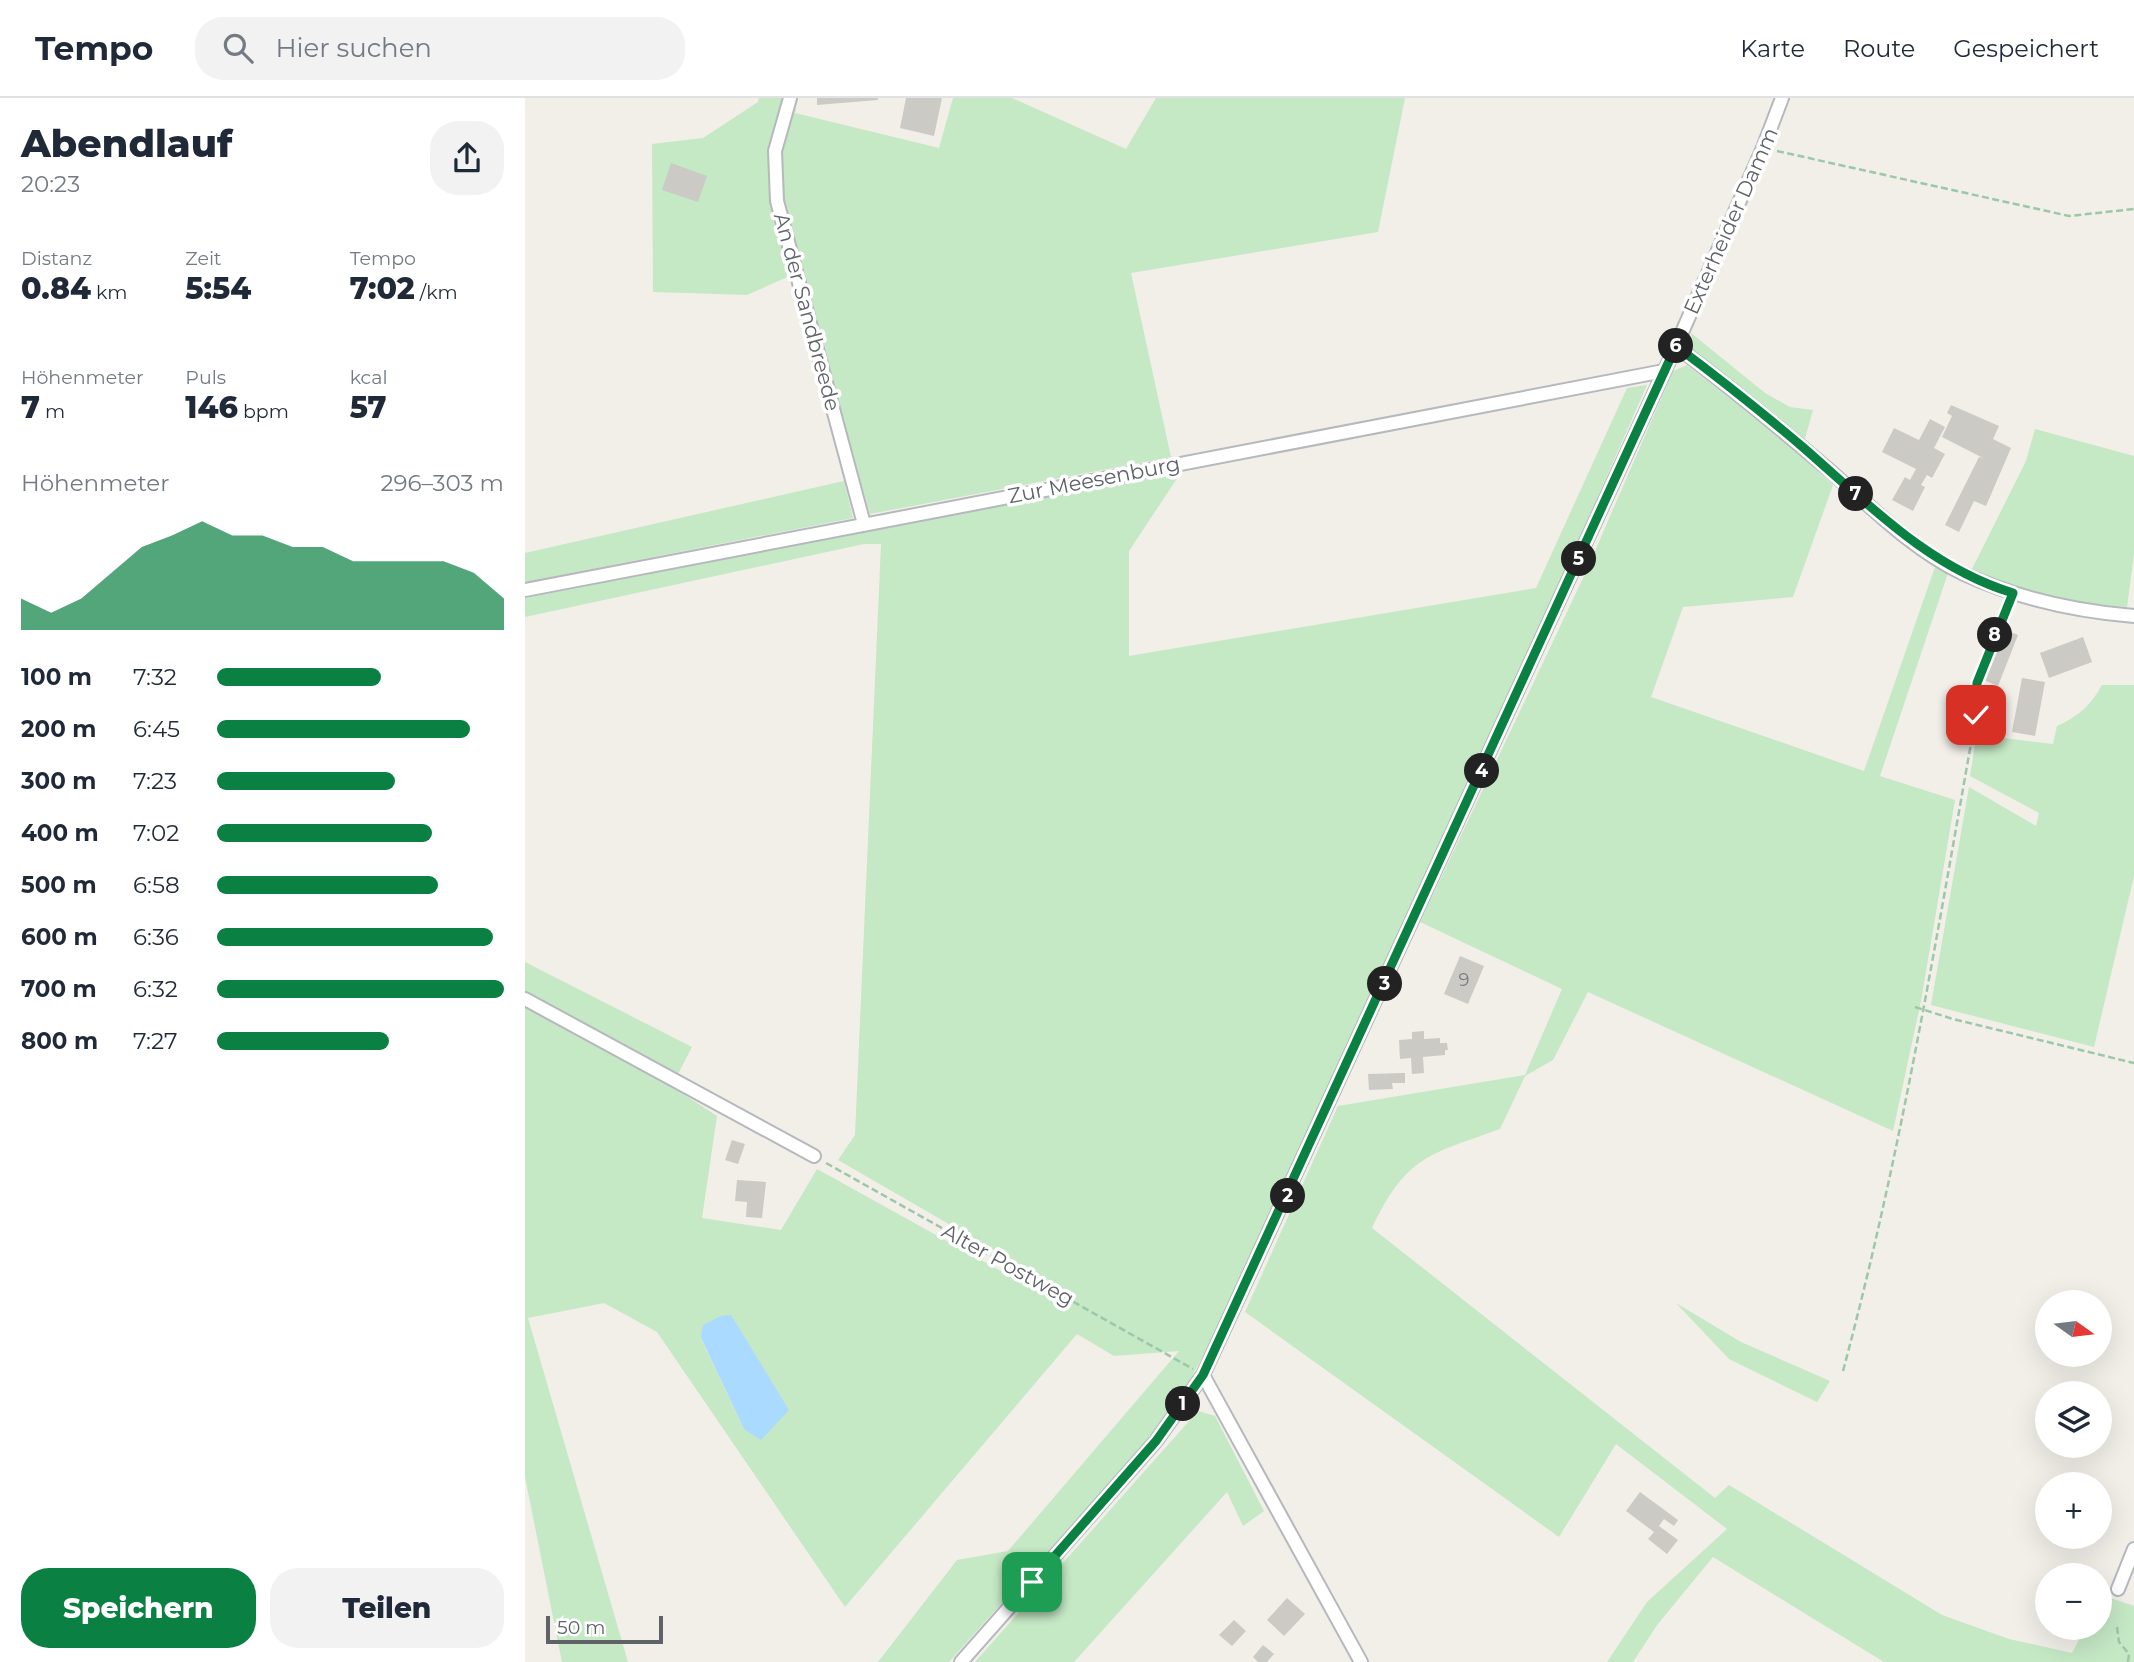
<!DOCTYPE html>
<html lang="de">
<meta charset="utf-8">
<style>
:root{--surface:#fff;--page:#f2f2f3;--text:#1f2937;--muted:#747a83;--line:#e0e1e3;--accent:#0b8043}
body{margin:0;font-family:Montserrat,sans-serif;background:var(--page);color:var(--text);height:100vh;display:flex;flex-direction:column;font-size:26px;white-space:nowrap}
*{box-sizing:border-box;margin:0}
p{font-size:23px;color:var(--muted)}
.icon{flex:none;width:38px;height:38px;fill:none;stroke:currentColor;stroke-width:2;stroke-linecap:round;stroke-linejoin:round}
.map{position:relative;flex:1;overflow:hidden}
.sheet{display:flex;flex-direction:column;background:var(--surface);width:525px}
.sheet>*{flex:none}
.needle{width:46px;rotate:104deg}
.controls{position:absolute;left:1510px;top:1192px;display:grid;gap:14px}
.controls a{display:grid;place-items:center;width:77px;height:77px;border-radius:50%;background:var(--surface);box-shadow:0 7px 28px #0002;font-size:35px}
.scale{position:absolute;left:21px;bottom:18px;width:117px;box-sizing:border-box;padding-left:7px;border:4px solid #5f6368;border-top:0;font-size:19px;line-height:24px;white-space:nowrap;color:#5f6368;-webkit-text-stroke:5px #fff;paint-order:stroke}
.pin{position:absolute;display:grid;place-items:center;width:60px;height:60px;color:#fff;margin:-30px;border-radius:14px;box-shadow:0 4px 10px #0006}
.km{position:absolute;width:35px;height:35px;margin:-18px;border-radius:50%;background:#222;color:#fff;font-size:19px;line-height:35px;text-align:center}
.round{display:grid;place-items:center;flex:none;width:74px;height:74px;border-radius:28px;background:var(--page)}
.headline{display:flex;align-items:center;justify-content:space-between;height:119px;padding:0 21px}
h1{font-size:38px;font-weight:800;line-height:52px}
.metrics{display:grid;grid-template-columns:repeat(3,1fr);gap:10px;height:119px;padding:7px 21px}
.metrics div{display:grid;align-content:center}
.metrics b{font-size:30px;font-weight:800}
.metrics small{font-size:19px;font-weight:400}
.metrics p{font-size:19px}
.chart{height:196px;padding:14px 21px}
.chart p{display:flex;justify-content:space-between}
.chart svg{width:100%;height:126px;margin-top:7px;fill:var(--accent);opacity:.7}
.cta{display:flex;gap:14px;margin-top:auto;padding:14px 21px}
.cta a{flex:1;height:80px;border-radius:28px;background:var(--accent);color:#fff;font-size:28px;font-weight:800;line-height:80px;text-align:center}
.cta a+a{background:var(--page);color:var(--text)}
ul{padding:0 21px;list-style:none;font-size:23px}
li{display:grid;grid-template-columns:112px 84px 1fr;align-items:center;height:52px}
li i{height:18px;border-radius:9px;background:var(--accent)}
header{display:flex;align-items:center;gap:42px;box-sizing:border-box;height:98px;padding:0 35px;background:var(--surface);border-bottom:2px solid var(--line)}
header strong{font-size:33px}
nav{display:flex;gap:38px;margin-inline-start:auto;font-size:24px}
.search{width:490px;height:63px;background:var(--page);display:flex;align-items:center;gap:18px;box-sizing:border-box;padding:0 24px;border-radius:28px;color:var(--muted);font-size:26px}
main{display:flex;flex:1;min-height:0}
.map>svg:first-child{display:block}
.green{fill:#c5e8c5;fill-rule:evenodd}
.water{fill:#aadaff}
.building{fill:#cccac5}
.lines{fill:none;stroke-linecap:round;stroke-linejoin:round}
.minor-casing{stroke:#b5b8bc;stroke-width:16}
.path{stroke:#9cc7a9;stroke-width:2.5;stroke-dasharray:7 3.5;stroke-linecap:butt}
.minor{stroke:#fff;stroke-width:12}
.route-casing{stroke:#fff;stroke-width:14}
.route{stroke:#0b8043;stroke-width:9}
.labels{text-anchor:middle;stroke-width:7;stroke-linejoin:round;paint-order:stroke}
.number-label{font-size:18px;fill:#7a7d7f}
.street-label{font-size:21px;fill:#5f6368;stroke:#fff}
</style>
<header>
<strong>Tempo</strong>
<div class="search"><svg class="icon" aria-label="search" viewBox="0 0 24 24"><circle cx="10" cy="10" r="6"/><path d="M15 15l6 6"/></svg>Hier suchen</div>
<nav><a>Karte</a><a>Route</a><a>Gespeichert</a></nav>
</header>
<main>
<section class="sheet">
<div class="headline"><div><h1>Abendlauf</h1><p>20:23</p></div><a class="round"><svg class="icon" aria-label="share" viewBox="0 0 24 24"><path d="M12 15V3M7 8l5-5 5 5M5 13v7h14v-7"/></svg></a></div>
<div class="metrics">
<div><p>Distanz</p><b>0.84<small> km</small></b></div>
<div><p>Zeit</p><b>5:54</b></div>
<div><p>Tempo</p><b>7:02<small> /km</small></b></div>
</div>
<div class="metrics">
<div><p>Höhenmeter</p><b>7<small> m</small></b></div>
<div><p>Puls</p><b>146<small> bpm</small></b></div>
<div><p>kcal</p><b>57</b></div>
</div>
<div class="chart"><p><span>Höhenmeter</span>296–303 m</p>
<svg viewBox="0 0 160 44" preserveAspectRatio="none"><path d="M0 44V33L10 38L20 33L30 24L40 15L50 11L60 6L70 11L80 11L90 15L100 15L110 20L120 20L130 20L140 20L150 24L160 33V44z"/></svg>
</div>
<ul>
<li><b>100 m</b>7:32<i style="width:57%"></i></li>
<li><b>200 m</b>6:45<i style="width:88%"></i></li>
<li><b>300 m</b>7:23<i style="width:62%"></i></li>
<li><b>400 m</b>7:02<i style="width:75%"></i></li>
<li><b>500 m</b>6:58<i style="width:77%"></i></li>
<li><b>600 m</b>6:36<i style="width:96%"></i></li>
<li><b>700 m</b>6:32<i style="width:100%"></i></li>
<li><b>800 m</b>7:27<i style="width:60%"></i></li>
</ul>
<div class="cta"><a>Speichern</a><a>Teilen</a></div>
</section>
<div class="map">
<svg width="1609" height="1564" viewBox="0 0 1609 1564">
<rect width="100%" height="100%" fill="#f1efe8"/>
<path class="green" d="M234 0H272L270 15 414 50 428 0H487L601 51 631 0H880L853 134 606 175 646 359 345 416 276 173 222 197 128 194 127 46 178 40 233 4Z
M1166 235 1240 295 1265 309 1288 312 1279 344 1168 254Z
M1162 267 1264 347 1308 387 1268 499 1158 509 1126 599 1339 673 1410 469 1423 475 1355 678 1430 702 1396 903 1368 1033 1063 894 1028 962 1000 978 975 1031C904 1057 882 1057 847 1130L1190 1400 1204 1387 1417 1517 1484 1541 1547 1555 1560 1530H1575L1577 1497 1609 1508V1564H1359L1188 1459 1132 1527 1108 1564H1082L1122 1504 1202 1431 1091 1346 1034 1439 720 1214 813 1008 1000 977 1037 891 895 824 1060 476 1148 273Z
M1122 287 1023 512 697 1222 663 1286 623 1341 424 1564H353L432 1462 483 1453 654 1253 589 1258 552 1236 320 1509 132 1234 79 1205 3 1220 103 1564H37L0 1379V909L146 988 192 1018 177 1120 256 1132 292 1071 530 1203 538 1192 313 1062 330 1037 356 446H339L0 519V500L538 394 649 375 651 382 604 453V558L1011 490 1102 290ZM176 1241 256 1303 264 1312 219 1331Z
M1510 331 1609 358V456L1602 509 1541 504 1479 487 1446 473 1501 363Z
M319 383 328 420 0 484V455Z
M1577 587H1609V778L1569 949 1406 907 1444 689 1511 728 1514 715 1445 678 1451 641 1461 638 1528 646 1532 628C1553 619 1566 607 1577 587Z
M0 864 167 949 153 976 0 895Z
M1151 1205 1216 1244 1305 1283 1292 1304 1204 1261Z
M673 1313 690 1318 739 1413 718 1428 702 1394 549 1564H450Z"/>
<path class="water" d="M206 1217 264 1312 236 1342 219 1331 176 1240 178 1227 196 1218Z"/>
<path class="building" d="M292 0H353V2L292 7Z
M381 0H417L409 38 375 30Z
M146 65 182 78 173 104 137 92Z
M1426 307 1474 328 1468 341 1486 350 1461 408 1449 403 1434 434 1420 427 1454 359 1458 360 1417 339 1427 318 1422 315Z
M1405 321 1420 329 1409 350 1420 356 1407 380 1402 377 1396 387 1400 389 1388 413 1367 402 1380 379 1385 382 1391 371 1357 354 1369 330 1394 342Z
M1479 531 1493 537 1473 588 1459 582Z
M1558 539 1567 564 1524 580 1515 555Z
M1497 580 1520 584 1510 638 1487 634Z
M1433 607 1444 609 1441 638 1428 635Z
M935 858 959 868 943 906 919 896Z
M899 933V941L915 940V945H922L923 952H920V957L898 959 899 975 887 976 886 960 875 961 874 942 887 941V934Z
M880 975V985H867L868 991 844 992 843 976Z
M207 1042 220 1046 213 1066 200 1062Z
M212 1082 241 1084 237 1120 221 1119 222 1104 210 1103Z
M1115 1394 1153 1422 1149 1428 1139 1421 1134 1428 1153 1442 1142 1456 1123 1441 1129 1434 1101 1413Z
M762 1500 780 1516 759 1538 742 1522Z
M709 1522 721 1533 707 1548 694 1537Z
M738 1547 749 1556 742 1564H733L728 1559Z"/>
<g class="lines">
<defs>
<path id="minor" d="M265 0 250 53 252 103 339 426
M1151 248C1203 288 1254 329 1304 372 1346 409 1388 452 1439 476 1494 501 1549 513 1609 518
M0 492 1139 273
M0 901 289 1058
M678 1277 836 1564
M1593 1491 1609 1451
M436 1564 631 1343 678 1277 1151 248 1238 50 1257 0"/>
</defs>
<use href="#minor" class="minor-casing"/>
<path class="path" d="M1252 53 1544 118 1609 111
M1390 909 1428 921 1609 965
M301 1065 668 1271
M1318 1273C1376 1057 1412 837 1451 617L1453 585 1483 508
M1592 1529 1594 1544 1604 1556 1603 1564"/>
<use href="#minor" class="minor"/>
</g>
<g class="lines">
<defs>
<path id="route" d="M507 1484 631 1343 678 1277 1151 248C1195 281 1238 315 1280 351 1344 407 1405 470 1488 495L1452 585 1451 617"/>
</defs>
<use href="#route" class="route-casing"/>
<use href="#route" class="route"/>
</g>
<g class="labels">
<g class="number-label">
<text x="939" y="888">9</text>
</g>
<g class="street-label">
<text transform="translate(1206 123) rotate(-66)" y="7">Exterheider Damm</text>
<text transform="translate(282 214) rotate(75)" y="7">An der Sandbreede</text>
<text transform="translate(569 382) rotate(-11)" y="7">Zur Meesenburg</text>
<text transform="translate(483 1167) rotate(29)" y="7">Alter Postweg</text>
</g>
</g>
</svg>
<div class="controls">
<a><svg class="needle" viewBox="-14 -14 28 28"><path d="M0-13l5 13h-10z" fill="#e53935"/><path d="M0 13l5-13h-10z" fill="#747a83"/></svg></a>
<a><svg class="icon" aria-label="layers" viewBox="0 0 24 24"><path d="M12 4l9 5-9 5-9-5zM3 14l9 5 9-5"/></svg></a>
<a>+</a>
<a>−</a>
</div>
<div class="scale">50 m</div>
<div class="pin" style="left:507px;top:1484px;background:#1e9e55"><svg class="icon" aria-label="arrive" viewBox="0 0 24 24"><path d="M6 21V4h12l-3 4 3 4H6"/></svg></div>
<div class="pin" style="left:1451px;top:617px;background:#d93025"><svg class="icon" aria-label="check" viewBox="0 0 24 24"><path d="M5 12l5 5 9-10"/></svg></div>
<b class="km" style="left:658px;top:1306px">1</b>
<b class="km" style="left:763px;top:1098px">2</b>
<b class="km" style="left:860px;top:886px">3</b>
<b class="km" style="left:957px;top:673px">4</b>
<b class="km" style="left:1054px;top:461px">5</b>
<b class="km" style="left:1151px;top:248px">6</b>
<b class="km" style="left:1331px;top:396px">7</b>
<b class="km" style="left:1470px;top:537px">8</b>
</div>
</main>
